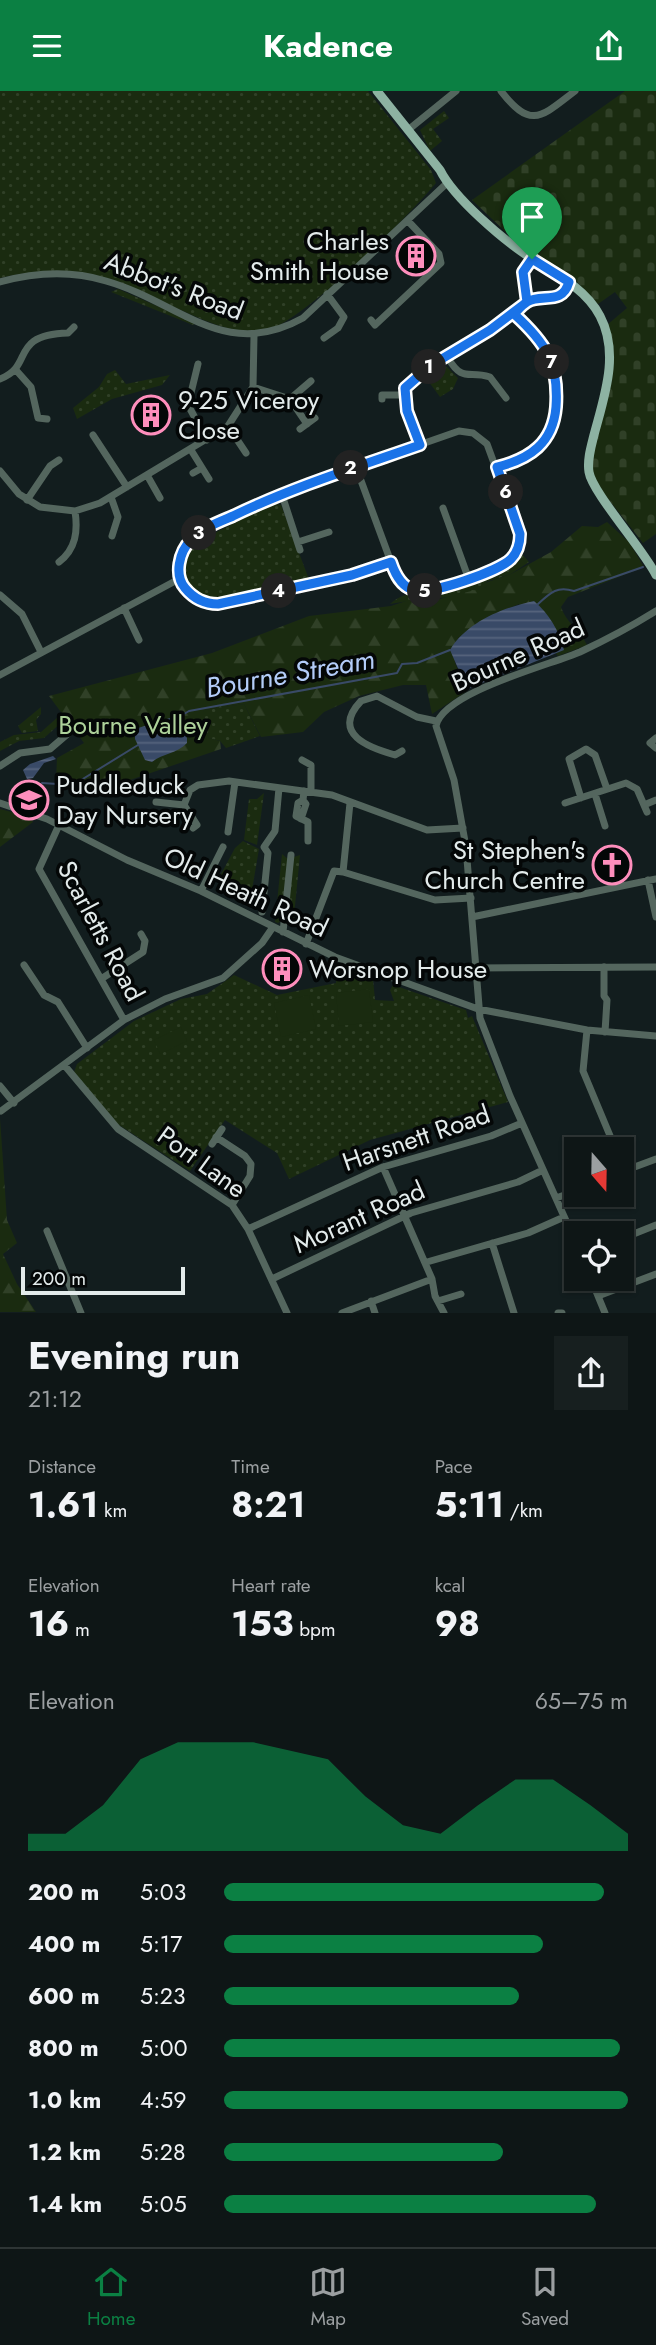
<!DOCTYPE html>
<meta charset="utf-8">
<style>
:root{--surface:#0e1616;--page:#171f1f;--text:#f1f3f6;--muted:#9b9fa1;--line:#2e3535;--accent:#0b8043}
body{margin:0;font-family:Jost,sans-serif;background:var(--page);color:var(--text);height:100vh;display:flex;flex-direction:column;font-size:26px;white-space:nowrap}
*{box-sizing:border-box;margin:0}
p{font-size:23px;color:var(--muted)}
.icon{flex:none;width:38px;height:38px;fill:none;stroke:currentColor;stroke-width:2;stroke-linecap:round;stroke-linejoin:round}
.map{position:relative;height:1222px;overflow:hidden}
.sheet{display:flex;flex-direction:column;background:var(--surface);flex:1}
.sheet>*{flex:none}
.needle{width:46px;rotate:160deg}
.tools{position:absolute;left:564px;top:1046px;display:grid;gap:14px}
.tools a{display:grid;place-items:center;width:70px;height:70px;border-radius:0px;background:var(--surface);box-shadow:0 2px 5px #0004,0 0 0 2px var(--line);font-size:35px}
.scale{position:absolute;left:21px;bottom:18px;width:164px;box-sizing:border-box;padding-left:7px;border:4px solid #e3ebeb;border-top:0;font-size:19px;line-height:24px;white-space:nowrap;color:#e3ebeb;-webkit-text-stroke:5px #040707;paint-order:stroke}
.pin{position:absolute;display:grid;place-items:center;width:60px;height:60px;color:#fff;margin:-72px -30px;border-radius:50% 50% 50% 0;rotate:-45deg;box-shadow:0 0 7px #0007}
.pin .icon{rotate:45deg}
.km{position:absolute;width:35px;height:35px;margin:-18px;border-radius:50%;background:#222;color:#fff;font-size:19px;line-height:35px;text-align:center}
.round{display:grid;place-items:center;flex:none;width:74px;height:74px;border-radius:0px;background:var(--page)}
.head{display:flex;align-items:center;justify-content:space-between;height:119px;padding:0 28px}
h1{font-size:38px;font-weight:700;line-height:52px}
.metrics{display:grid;grid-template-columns:repeat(3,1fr);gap:10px;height:119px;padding:7px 28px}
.metrics div{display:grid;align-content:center}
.metrics b{font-size:35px;font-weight:700}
.metrics small{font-size:19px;font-weight:400}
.metrics p{font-size:19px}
.chart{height:196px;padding:14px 28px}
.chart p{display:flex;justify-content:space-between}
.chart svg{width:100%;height:126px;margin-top:7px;fill:var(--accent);opacity:.7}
ul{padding:0 28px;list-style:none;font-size:23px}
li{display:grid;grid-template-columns:112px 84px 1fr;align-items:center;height:52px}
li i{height:18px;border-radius:9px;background:var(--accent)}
header{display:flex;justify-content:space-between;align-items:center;height:91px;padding:0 28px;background:var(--accent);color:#fff;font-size:32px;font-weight:700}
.dock{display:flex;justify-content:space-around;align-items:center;height:98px;border-top:2px solid var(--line);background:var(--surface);font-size:19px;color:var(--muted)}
.dock a{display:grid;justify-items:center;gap:4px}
.dock .active{color:var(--accent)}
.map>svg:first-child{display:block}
.green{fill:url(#green-dots)}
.forest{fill:url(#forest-firs)}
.cemetery{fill:url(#cemetery-stones)}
.pitch{fill:#1a2b10}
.water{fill:url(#water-rules)}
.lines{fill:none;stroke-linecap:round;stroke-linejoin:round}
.stream{stroke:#394a67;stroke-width:2}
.minor{stroke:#54665e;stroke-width:7}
.major{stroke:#8db2a2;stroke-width:9}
.route-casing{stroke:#fff;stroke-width:14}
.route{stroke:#1a73e8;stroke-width:9}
.labels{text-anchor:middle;stroke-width:7;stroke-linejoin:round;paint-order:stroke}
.poi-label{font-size:26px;fill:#e3ebeb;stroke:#040707;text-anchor:start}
.street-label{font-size:26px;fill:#e3ebeb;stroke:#040707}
.park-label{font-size:26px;fill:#add19a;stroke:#040707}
.water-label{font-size:28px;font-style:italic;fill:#b3ccf8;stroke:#040707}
</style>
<header><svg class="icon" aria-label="menu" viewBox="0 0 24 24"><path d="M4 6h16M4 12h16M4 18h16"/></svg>Kadence<svg class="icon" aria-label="share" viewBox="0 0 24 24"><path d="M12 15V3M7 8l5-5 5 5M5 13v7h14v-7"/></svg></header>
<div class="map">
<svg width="656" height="1222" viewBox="0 0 656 1222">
<defs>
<pattern id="green-dots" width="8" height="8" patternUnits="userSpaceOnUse" patternTransform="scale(1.75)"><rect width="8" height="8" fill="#1a2b10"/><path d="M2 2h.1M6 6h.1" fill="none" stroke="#304027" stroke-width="1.8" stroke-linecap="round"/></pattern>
<pattern id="forest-firs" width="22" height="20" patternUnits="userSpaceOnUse" patternTransform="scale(1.75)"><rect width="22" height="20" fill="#1a2b10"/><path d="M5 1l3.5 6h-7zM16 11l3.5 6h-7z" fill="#304027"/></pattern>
<pattern id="cemetery-stones" width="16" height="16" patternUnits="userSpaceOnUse" patternTransform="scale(1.75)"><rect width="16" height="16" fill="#1a2b10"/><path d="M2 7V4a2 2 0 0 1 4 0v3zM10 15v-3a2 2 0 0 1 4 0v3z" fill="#304027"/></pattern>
<pattern id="water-rules" width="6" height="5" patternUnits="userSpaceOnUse" patternTransform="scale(1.75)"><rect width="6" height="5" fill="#394a67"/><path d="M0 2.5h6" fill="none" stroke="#56647d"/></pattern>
</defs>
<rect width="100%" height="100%" fill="#121d1e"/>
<path class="green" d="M0 0H368L431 79 436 92C411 123 296 239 260 241 229 242 201 228 174 216 119 192 61 171 0 187Z
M444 20 449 27 433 38 442 50 430 60 420 39Z
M118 198 196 232 193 234 111 201Z
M446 275 458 287 453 298 440 306 429 291Z
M115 279 126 293 170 284 162 294 112 308 77 328 73 317 99 296 107 283Z
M274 412 281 414 310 491C279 498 199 528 184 488 179 474 184 463 193 453Z
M521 462 529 471 511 483 486 491 487 496C455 509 422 507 390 513 407 497 432 503 454 495L456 500 492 486 491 482 509 474Z
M244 613 260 645 226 657 220 650 209 647 198 630 204 619Z
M41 616V623L36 629 38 640 22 642 18 635Z
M58 626 62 631 44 647 19 650 0 660V651L14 644 41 641Z
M264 702 257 754 244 749 249 708H257Z
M243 750 259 758 252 799 220 785 235 757Z
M282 763 289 769 283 828 278 832 275 831Z
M300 764 293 835 290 834 286 828 294 766Z
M337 875 373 888 375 909 394 910 390 899 393 894 466 919 468 927 472 925 508 1011 370 1049 289 1088 277 1062 225 1029 190 1080 113 1030 74 981 77 973 134 930 181 908 207 903 234 884 277 904 336 892Z"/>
<path class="forest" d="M607 431 629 451 644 476 568 506 561 516C566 532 580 539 587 554L558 565 519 513 488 526 458 547 455 572 467 600 432 623 426 594H403L359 605 324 621 303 641 261 646 244 613 204 619 199 631 209 647 220 650 221 658 130 689 77 702 74 707 67 694 56 690 57 667 84 652 49 605 212 562 309 525 391 515 409 509 432 510 487 496 485 492 511 483 551 461 582 435 598 436Z
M0 718 31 726 33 731 0 756Z
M0 1027 7 1129 17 1152 3 1163 17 1193 36 1221H0Z"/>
<path class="cemetery" d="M625 0H656V443L643 452 598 395 592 381V365L612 289 607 234 627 217 615 201 598 213 575 189 510 145 472 109Z"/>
<path class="pitch" d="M369 898 373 931 339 935 336 902Z
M309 904 316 938 281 946 274 912Z
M181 936 187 950 160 963 154 949Z"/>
<path class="water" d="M534 510C549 523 559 539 564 559L467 598 450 559C467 531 502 517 534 510Z
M173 626 187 647V652C177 663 163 662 152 671L145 669 135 648V638Z
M53 665 56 668 44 672 33 687 27 688 23 679 30 673Z"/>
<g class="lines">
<path class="stream" d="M538 513C551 501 557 495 574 500L643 476
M174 629 189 620 397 582 402 573 417 572 450 559
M42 692 73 694 138 654"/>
<path class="minor" d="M501 0C531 39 541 26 575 0
M408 39 456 0
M0 191C36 181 70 179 106 190 180 211 224 271 303 227L446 93
M527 211 523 181 532 168
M371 229 375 234 441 172 439 163 408 130
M324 247 338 237 344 226 327 203
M448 267C463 292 468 279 490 286L506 307
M198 273 188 314 207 349
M15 278 31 296 38 327 47 328
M0 288C35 275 8 244 68 242L74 236
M253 296 290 308 307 333
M290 308 311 290
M382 308V304H403
M228 335 246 362
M300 338 315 327
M93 344 127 396
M420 354 403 304 408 292 527 211 560 204 569 191
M191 359 209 388
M497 376C530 368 553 353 556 316 559 272 546 252 514 223
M0 380 19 403 40 416 75 420 100 412 228 335 253 296 254 245
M193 382 202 377
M147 384 160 407
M282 404 300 459
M111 406 118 426 112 445
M27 409 50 375 59 369
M443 417 468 486
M298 451 329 441
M59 471C76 458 78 440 75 420
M179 488V471L185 458 190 450 212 435 356 376 459 340 473 342 487 353 520 443C520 453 518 462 511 468 494 484 434 501 412 499L395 482 356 376
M179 488C188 503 200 513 218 513L352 484 391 471
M0 504 22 523 41 561
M124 517 139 549
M0 584 179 488
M656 647 650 652 656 657
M402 660 395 664C370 657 330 643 361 610L377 605 417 626 436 630
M302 669 311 674V700
M0 675 20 662 50 658 71 640
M304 700 303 709 298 712 296 725 308 731V750
M595 703 605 735
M581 707 569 668 586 658 595 664 607 698
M156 711 184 714
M0 712 47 728 127 769 201 800 335 866 478 918 587 939 656 945
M565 712 626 692 637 698 647 721
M644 714 656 709
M301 728 306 713 303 709
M59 734 39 778 124 929
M193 737 197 734 184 714 190 699 198 694 229 690 332 704 427 739 463 737
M228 741 235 691
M343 781 435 809 471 807
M648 789 656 826
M201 800 223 756
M262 821 268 762 264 756 275 740 279 697
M472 826 656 788
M283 841 291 764
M306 853 334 780 343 781 350 712
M24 874 44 904 58 911 87 957
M604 876V905L607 909 605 941
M476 877 656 876
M101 888 143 861 145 850 141 843
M587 939 583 980 616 1059
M65 975 118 1038 232 1114 248 1138 287 1222
M0 995 14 1012
M1 1020 124 929 165 908 223 887 262 852 273 836
M216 1046 245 1065 251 1073 250 1085 232 1114
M212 1053 222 1038
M383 1076 432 1188
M621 1081 656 1068
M556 1107 576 1100
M248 1138 383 1076 491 1045 522 1032
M47 1140 81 1222
M621 1148 656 1134
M492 1152 514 1222
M576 1152 510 1005 480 927 466 756 454 689 436 635C443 601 550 574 580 561 606 549 632 535 656 520
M427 1171 528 1142 564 1126
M272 1188 411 1122 518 1091 543 1079
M591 1188 605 1222
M598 1205 656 1183
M371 1210 375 1222
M438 1210 461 1203
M342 1222 432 1188 435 1205 444 1222
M558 1222H562"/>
<path class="major" d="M377 0 440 79C454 107 503 149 531 167 555 182 586 198 600 225 620 263 604 306 594 344 591 356 587 369 589 381 592 401 643 458 656 484"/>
</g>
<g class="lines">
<defs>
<path id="route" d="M532 168 523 181 527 211 490 239 430 275 405 297 407 320 420 354C357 376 293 396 233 425 219 431 202 437 191 449 179 461 174 484 185 497 194 508 204 513 218 513L352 484 391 471C395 483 401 496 414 499 431 504 499 480 511 468 518 461 520 453 520 443L497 376C530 368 553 352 556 316 559 272 546 252 514 223 518 219 522 214 527 211 542 202 562 215 569 191L532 168"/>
</defs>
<use href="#route" class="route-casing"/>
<use href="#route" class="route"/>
</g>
<defs>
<symbol id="building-ring" viewBox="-11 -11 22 22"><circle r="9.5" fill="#040707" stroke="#fe8ebc" stroke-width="1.5"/><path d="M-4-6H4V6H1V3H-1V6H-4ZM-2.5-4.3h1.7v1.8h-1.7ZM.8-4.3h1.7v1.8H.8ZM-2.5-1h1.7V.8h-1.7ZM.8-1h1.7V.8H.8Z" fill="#fe8ebc"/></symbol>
<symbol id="school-ring" viewBox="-11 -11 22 22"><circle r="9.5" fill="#040707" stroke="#fe8ebc" stroke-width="1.5"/><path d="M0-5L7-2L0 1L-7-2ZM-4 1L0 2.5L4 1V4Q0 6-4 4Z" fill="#fe8ebc"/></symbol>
<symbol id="church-ring" viewBox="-11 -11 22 22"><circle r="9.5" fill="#040707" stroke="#fe8ebc" stroke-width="1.5"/><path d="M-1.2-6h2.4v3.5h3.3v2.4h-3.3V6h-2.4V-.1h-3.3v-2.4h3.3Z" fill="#fe8ebc"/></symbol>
</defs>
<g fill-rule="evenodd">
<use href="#building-ring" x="394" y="143" width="44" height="44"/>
<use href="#building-ring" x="129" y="302" width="44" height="44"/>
<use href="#school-ring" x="7" y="687" width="44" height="44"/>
<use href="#church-ring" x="590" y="752" width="44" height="44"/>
<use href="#building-ring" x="260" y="856" width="44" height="44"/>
</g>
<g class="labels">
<g class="poi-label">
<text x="389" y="159" text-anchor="end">Charles<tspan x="389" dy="30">Smith House</tspan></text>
<text x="178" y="318">9-25 Viceroy<tspan x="178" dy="30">Close</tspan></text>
<text x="56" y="703">Puddleduck<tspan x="56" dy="30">Day Nursery</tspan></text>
<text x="585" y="768" text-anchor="end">St Stephen's<tspan x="585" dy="30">Church Centre</tspan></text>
<text x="309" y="887">Worsnop House</text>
</g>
<g class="street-label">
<text transform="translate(174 195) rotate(21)" y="9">Abbot's Road</text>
<text transform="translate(518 564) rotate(-24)" y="9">Bourne Road</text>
<text transform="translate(246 801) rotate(25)" y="9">Old Heath Road</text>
<text transform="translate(101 840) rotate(62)" y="9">Scarletts Road</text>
<text transform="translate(416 1047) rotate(-19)" y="9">Harsnett Road</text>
<text transform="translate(202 1071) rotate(36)" y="9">Port Lane</text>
<text transform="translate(359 1126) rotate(-24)" y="9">Morant Road</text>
</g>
<g class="park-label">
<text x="133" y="643">Bourne Valley</text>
</g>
<g class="water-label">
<text transform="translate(290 582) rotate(-10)" y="10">Bourne Stream</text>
</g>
</g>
</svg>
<div class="tools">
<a><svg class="needle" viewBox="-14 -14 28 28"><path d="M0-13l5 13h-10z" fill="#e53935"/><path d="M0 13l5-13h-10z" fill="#9b9fa1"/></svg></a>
<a><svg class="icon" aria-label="locate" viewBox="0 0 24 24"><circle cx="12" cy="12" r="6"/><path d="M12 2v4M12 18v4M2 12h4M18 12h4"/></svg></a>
</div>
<div class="scale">200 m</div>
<div class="pin" style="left:532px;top:168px;background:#1e9e55"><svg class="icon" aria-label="arrive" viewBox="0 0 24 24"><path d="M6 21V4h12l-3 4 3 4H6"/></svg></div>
<b class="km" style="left:429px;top:276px">1</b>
<b class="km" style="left:351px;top:377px">2</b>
<b class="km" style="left:199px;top:442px">3</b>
<b class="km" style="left:279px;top:500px">4</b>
<b class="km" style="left:425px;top:500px">5</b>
<b class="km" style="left:506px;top:401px">6</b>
<b class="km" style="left:552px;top:271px">7</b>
</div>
<section class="sheet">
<div class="head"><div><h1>Evening run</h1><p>21:12</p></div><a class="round"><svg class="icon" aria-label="share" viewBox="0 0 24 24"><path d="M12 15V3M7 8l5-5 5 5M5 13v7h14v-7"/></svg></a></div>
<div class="metrics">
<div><p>Distance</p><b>1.61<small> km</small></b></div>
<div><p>Time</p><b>8:21</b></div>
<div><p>Pace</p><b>5:11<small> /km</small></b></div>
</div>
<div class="metrics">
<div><p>Elevation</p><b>16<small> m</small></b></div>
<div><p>Heart rate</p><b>153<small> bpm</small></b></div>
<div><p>kcal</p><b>98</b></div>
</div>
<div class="chart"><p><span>Elevation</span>65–75 m</p>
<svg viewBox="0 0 160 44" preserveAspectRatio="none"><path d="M0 44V38L10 38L20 28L30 12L40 6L50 6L60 6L70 9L80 12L90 25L100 35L110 38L120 28L130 19L140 19L150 28L160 38V44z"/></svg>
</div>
<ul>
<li><b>200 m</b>5:03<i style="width:94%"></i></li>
<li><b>400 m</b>5:17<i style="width:79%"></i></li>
<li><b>600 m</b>5:23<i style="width:73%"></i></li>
<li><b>800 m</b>5:00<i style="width:98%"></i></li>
<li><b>1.0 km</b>4:59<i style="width:100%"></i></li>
<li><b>1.2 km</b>5:28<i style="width:69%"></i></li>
<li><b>1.4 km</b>5:05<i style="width:92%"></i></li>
</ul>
</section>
<nav class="dock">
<a class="active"><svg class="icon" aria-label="home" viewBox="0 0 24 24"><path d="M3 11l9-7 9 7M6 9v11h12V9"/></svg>Home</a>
<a><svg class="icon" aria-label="map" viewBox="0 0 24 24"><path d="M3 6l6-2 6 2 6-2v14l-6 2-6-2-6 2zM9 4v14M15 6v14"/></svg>Map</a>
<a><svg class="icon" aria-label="saved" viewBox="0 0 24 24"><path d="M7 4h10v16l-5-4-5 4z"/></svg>Saved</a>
</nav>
